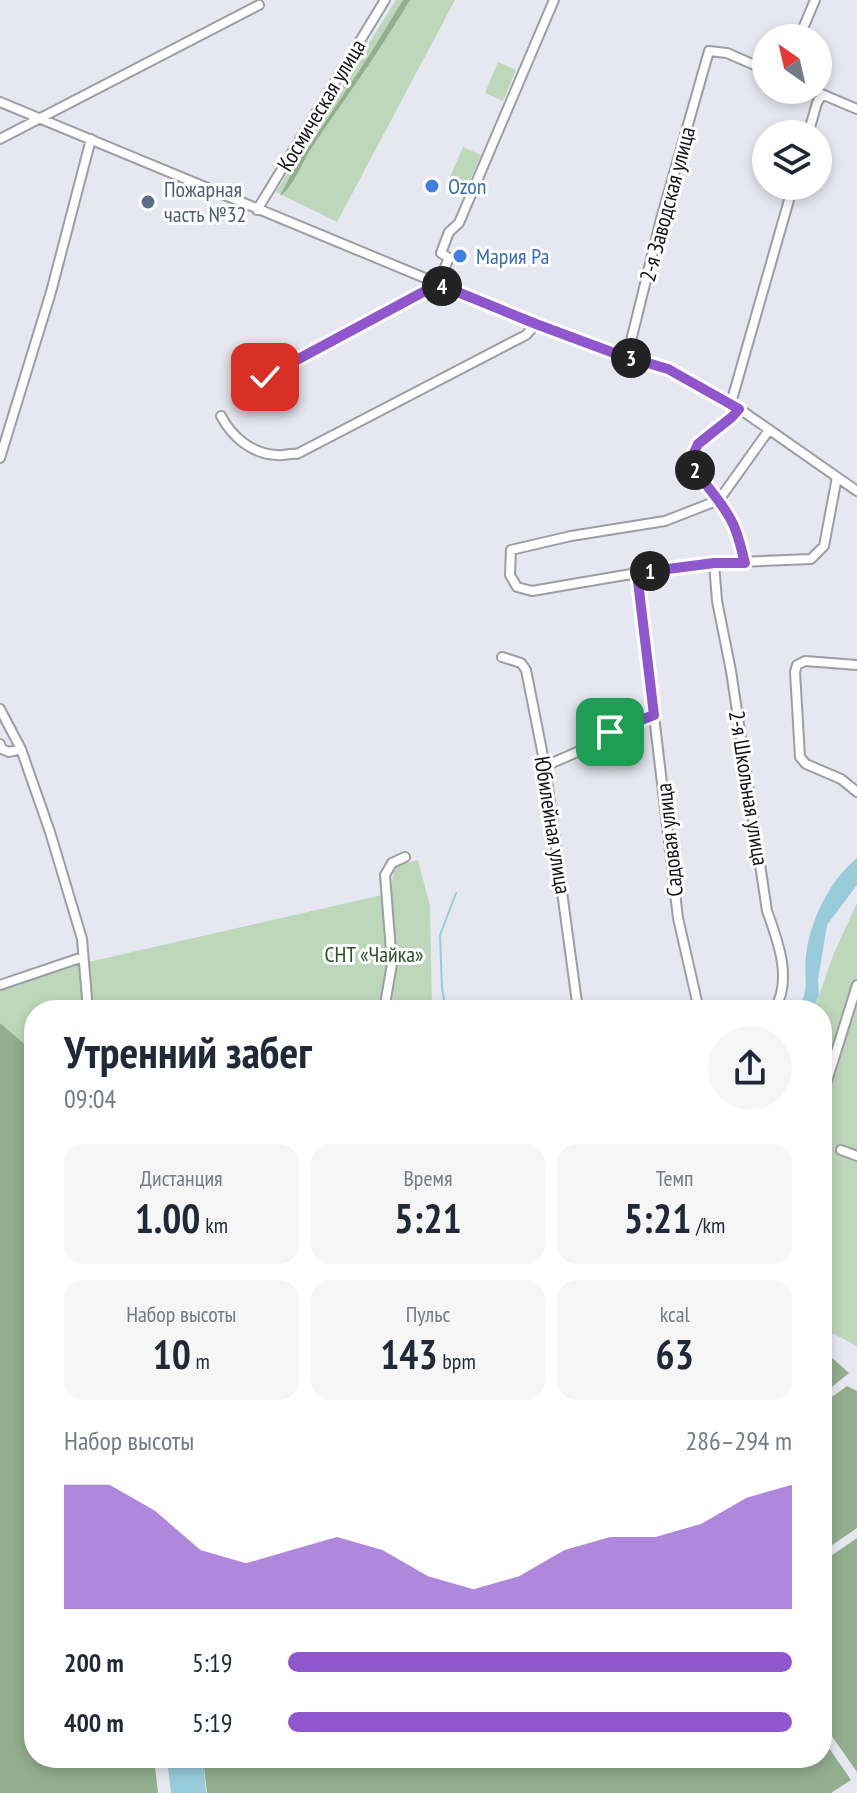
<!DOCTYPE html>
<html lang="ru">
<meta charset="utf-8">
<style>
:root{--surface:#fff;--page:#f6f6f7;--text:#1f2937;--muted:#747a83;--accent:#9056cd}
body{margin:0;font-family:"PT Sans Narrow",sans-serif;background:var(--page);color:var(--text);height:100vh;display:flex;flex-direction:column;font-size:30px;white-space:nowrap}
*{box-sizing:border-box;margin:0}
p{font-size:26px;color:var(--muted)}
.icon{flex:none;width:44px;height:44px;fill:none;stroke:currentColor;stroke-width:2;stroke-linecap:round;stroke-linejoin:round}
.map{position:relative;flex:1;overflow:hidden}
.sheet{position:absolute;left:24px;top:1000px;width:808px;height:768px;display:flex;flex-direction:column;background:var(--surface);border-radius:32px;box-shadow:0 4px 12px #0003}
.sheet>*{flex:none}
.needle{width:52px;rotate:326deg}
.fabs{position:absolute;left:752px;top:24px;display:grid;gap:16px}
.fabs a{display:grid;place-items:center;width:80px;height:80px;border-radius:50%;background:var(--surface);box-shadow:0 4px 12px #0003;font-size:40px}
.pin{position:absolute;display:grid;place-items:center;width:68px;height:68px;color:#fff;margin:-34px;border-radius:16px;box-shadow:0 4px 12px #0006}
.km{position:absolute;width:40px;height:40px;margin:-20px;border-radius:50%;background:#222;color:#fff;font-size:22px;line-height:40px;text-align:center}
.round{display:grid;place-items:center;flex:none;width:84px;height:84px;border-radius:42px;background:var(--page)}
.overview{display:flex;align-items:center;justify-content:space-between;height:136px;padding:0 40px}
h1{font-size:44px;font-weight:700;line-height:60px}
.stats{display:grid;grid-template-columns:repeat(3,1fr);gap:12px;height:136px;padding:8px 40px}
.stats div{display:grid;align-content:center;border-radius:20px;background:var(--page);text-align:center}
.stats b{font-size:40px;font-weight:700}
.stats small{font-size:22px;font-weight:400}
.stats p{font-size:22px}
.chart{height:224px;padding:16px 40px}
.chart p{display:flex;justify-content:space-between}
.chart svg{width:100%;height:144px;margin-top:8px;fill:var(--accent);opacity:.7}
ul{padding:0 40px;list-style:none;font-size:26px}
li{display:grid;grid-template-columns:128px 96px 1fr;align-items:center;height:60px}
li i{height:20px;border-radius:10px;background:var(--accent)}
.map>svg:first-child{display:block}
.green{fill:#bdd7ba}
.forest{fill:#91ae8d}
.water{fill:#98ccda}
.lines{fill:none;stroke-linecap:round;stroke-linejoin:round}
.stream{stroke:#98ccda;stroke-width:2}
.minor-casing{stroke:#9d9da5;stroke-width:12}
.minor{stroke:#fff;stroke-width:8}
.route-casing{stroke:#fff;stroke-width:16}
.route{stroke:#9056cd;stroke-width:10}
.shop-dot{fill:#3f7fe0;stroke:#fff;stroke-width:3}
.service-dot{fill:#5c6f8a;stroke:#fff;stroke-width:3}
.labels{text-anchor:middle;stroke-width:6;stroke-linejoin:round;paint-order:stroke}
.street-label{font-size:22px;fill:#131316;stroke:#fff}
.shop-label{font-size:22px;fill:#366cbe;stroke:#fff;text-anchor:start}
.service-label{font-size:22px;fill:#4e5e75;stroke:#fff;text-anchor:start}
.park-label{font-size:22px;fill:#275023;stroke:#fff}
</style>
<div class="map">
<svg width="857" height="1793" viewBox="0 0 857 1793">
<rect width="100%" height="100%" fill="#e6e7f0"/>
<path class="green" d="M396 0H455L337 222 276 192Z
M498 62 516 70 503 101 485 93Z
M463 147 481 155 468 185 450 177Z
M418 860 430 906 432 1010H34V1052L0 1023V990L71 966 391 893 394 866Z
M857 903V1346L834 1334 822 1336V1010H814L834 953Z"/>
<path class="forest" d="M403 0H410C379 52 344 100 310 150 301 165 293 187 280 196L294 169 369 56Z
M0 1023 34 1052V1758H154L158 1793H0Z
M822 1349 849 1373 822 1395Z
M847 1386 857 1391V1528L822 1552V1404Z
M857 1538V1772L822 1722V1562Z
M822 1738 851 1780 831 1793H207L203 1758H822Z"/>
<path class="water" d="M857 858V885L827 925 818 980 819 995 813 1010H797C811 989 803 979 806 956 810 921 829 881 857 858Z
M167 1758H203L206 1793H171Z"/>
<g class="lines">
<path class="stream" d="M446 1010 442 988 440 935 456 893"/>
<defs>
<path id="minor" d="M799 38 815 0
M812 90 857 109
M0 102 536 324 614 353 668 369 731 403 857 491
M808 134 817 103 822 94
M0 139 259 5
M257 210 385 0
M627 357 661 219 709 51 727 53 766 70
M250 383 438 284 449 258 441 253 449 232 459 223 554 0
M731 403 793 186
M739 409 732 417 698 444 690 462 703 484 719 500 665 521 571 536 511 550 510 575 517 587 532 591 637 573 714 563 811 559 824 546 837 477
M221 416C232 437 252 454 277 455 284 456 289 453 297 454L526 335 536 324
M0 458 51 292 91 139
M714 563 717 601 731 671 767 911C778 941 793 981 774 1010
M745 563 732 521 719 500 769 430
M637 573 678 918 699 1010
M502 657 521 663 526 670 545 766 578 1010
M857 665 805 661 797 665 795 672 800 757 806 764 841 779 857 792
M0 709 21 749
M0 744 2 749 9 752 21 749 50 832 82 939 88 1010
M545 766 582 750 610 732 654 715
M0 985 83 957
M384 1010 392 964 385 875 392 863 405 857
M822 1097 857 985
M841 1150 857 1156"/>
</defs>
<use href="#minor" class="minor-casing"/>
<use href="#minor" class="minor"/>
</g>
<g class="lines">
<defs>
<path id="route" d="M265 377 438 284 536 324 614 353 668 369 739 409 732 417 698 444 690 462C702 482 720 499 731 520 738 532 741 548 745 563H714L637 573 654 715 610 732"/>
</defs>
<use href="#route" class="route-casing"/>
<use href="#route" class="route"/>
</g>
<g class="shop-dot">
<circle cx="432" cy="186" r="8"/>
<circle cx="460" cy="256" r="8"/>
</g>
<circle class="service-dot" cx="148" cy="202" r="8"/>
<g class="labels">
<g class="street-label">
<text transform="translate(321 105) rotate(-59)" y="8">Космическая улица</text>
<text transform="translate(667 204) rotate(-75)" y="8">2-я Заводская улица</text>
<text transform="translate(749 788) rotate(81)" y="8">2-я Школьная улица</text>
<text transform="translate(553 825) rotate(81)" y="8">Юбилейная улица</text>
<text transform="translate(669 840) rotate(-96)" y="8">Садовая улица</text>
</g>
<g class="shop-label">
<text x="448" y="194">Ozon</text>
<text x="476" y="264">Мария Ра</text>
</g>
<g class="service-label">
<text x="164" y="197">Пожарная<tspan x="164" dy="25">часть №32</tspan></text>
</g>
<g class="park-label">
<text x="374" y="962">СНТ «Чайка»</text>
</g>
</g>
</svg>
<div class="fabs">
<a><svg class="needle" viewBox="-14 -14 28 28"><path d="M0-13l5 13h-10z" fill="#e53935"/><path d="M0 13l5-13h-10z" fill="#747a83"/></svg></a>
<a><svg class="icon" aria-label="layers" viewBox="0 0 24 24"><path d="M12 4l9 5-9 5-9-5zM3 14l9 5 9-5"/></svg></a>
</div>
<div class="pin" style="left:610px;top:732px;background:#1e9e55"><svg class="icon" aria-label="arrive" viewBox="0 0 24 24"><path d="M6 21V4h12l-3 4 3 4H6"/></svg></div>
<div class="pin" style="left:265px;top:377px;background:#d93025"><svg class="icon" aria-label="check" viewBox="0 0 24 24"><path d="M5 12l5 5 9-10"/></svg></div>
<b class="km" style="left:650px;top:571px">1</b>
<b class="km" style="left:695px;top:470px">2</b>
<b class="km" style="left:631px;top:358px">3</b>
<b class="km" style="left:442px;top:286px">4</b>
<section class="sheet">
<div class="overview"><div><h1>Утренний забег</h1><p>09:04</p></div><a class="round"><svg class="icon" aria-label="share" viewBox="0 0 24 24"><path d="M12 15V3M7 8l5-5 5 5M5 13v7h14v-7"/></svg></a></div>
<div class="stats">
<div><p>Дистанция</p><b>1.00<small> km</small></b></div>
<div><p>Время</p><b>5:21</b></div>
<div><p>Темп</p><b>5:21<small> /km</small></b></div>
</div>
<div class="stats">
<div><p>Набор высоты</p><b>10<small> m</small></b></div>
<div><p>Пульс</p><b>143<small> bpm</small></b></div>
<div><p>kcal</p><b>63</b></div>
</div>
<div class="chart"><p><span>Набор высоты</span>286–294 m</p>
<svg viewBox="0 0 160 44" preserveAspectRatio="none"><path d="M0 44V6L10 6L20 14L30 26L40 30L50 26L60 22L70 26L80 34L90 38L100 34L110 26L120 22L130 22L140 18L150 10L160 6V44z"/></svg>
</div>
<ul>
<li><b>200 m</b>5:19<i style="width:100%"></i></li>
<li><b>400 m</b>5:19<i style="width:100%"></i></li>
</ul>
</section>
</div>
